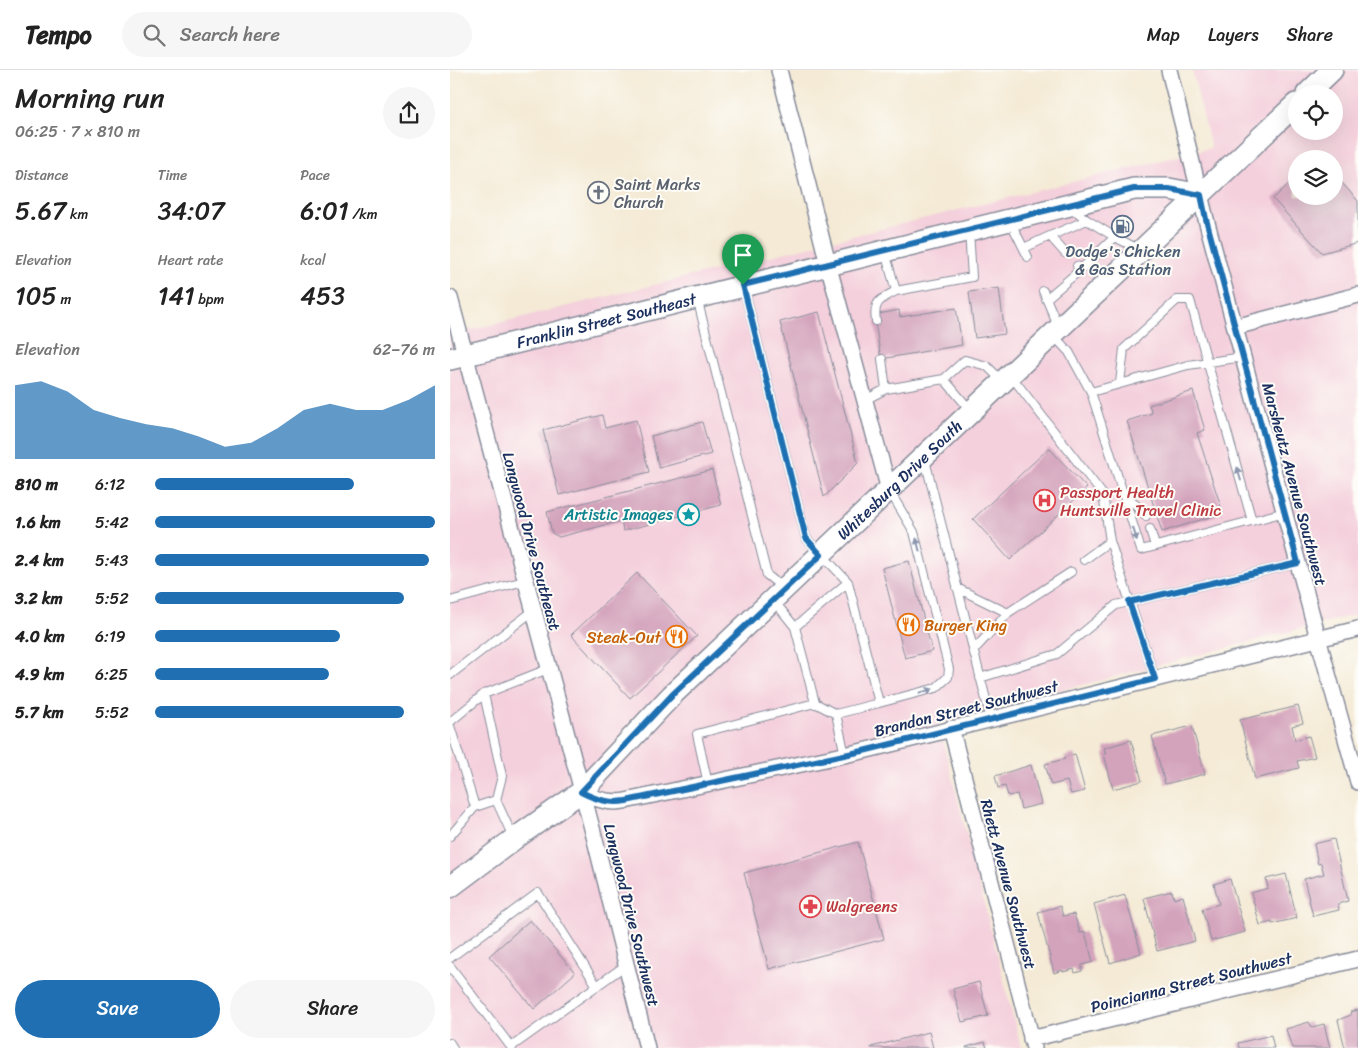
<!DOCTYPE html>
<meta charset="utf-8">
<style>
:root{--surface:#fff;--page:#f6f6f6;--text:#222;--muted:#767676;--line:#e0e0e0;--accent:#1f6fb2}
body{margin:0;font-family:Sriracha,sans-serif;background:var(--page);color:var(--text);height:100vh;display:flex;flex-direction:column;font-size:19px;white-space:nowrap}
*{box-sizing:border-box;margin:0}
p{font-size:16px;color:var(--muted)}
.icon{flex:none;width:28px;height:28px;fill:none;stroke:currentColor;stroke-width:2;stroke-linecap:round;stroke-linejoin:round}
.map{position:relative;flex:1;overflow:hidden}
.panel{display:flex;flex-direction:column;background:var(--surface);width:450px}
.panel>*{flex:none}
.buttons{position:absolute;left:838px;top:15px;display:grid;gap:10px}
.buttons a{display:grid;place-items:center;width:55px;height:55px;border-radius:50%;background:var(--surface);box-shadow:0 5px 20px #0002;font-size:25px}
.pin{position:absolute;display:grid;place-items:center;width:42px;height:42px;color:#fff;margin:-51px -21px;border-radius:50% 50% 50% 0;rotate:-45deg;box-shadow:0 0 5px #0007}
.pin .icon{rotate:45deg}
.round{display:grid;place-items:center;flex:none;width:52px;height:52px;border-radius:26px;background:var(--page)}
.summary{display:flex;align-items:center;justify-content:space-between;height:85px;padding:0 15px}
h1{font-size:28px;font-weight:600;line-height:38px}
.stats{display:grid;grid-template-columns:repeat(3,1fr);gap:8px;height:85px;padding:5px 15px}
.stats div{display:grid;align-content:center}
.stats b{font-size:25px;font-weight:600}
.stats small{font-size:14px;font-weight:400}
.stats p{font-size:14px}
.chart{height:140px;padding:10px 15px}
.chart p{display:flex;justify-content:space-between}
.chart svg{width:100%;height:90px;margin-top:5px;fill:var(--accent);opacity:.7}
.button{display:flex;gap:10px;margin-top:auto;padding:10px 15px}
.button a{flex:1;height:58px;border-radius:30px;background:var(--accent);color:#fff;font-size:20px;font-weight:600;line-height:58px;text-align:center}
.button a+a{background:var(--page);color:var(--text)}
ul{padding:0 15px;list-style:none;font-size:16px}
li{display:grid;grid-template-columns:80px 60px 1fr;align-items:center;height:38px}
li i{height:12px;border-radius:6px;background:var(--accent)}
header{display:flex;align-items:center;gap:30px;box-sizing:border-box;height:70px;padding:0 25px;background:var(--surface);border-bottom:1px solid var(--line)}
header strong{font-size:24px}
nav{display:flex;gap:28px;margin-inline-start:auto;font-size:18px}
.search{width:350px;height:45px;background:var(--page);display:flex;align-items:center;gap:12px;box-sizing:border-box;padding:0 18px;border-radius:28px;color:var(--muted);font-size:19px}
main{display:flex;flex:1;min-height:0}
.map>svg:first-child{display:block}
.built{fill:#f4cfdc;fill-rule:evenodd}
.building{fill:#d3a2bb}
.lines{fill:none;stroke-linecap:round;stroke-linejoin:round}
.lane-casing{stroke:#888c9a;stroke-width:10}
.street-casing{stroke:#888c9a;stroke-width:18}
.secondary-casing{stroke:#888c9a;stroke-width:24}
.lane{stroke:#fff;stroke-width:8}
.street{stroke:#fff;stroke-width:15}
.secondary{stroke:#fff;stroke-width:21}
.oneway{fill:#8d97ae}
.route-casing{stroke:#fff;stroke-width:10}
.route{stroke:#1f6fb2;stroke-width:6}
.labels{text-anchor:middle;stroke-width:4;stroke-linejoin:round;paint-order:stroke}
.worship-label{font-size:16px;fill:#5b616d;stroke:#fdfcf7;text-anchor:start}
.service-label{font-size:16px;fill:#4e5e75;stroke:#fdfcf7}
.street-label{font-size:16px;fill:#1b2f5e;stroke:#fdfcf7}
.health-label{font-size:16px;fill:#be3a42;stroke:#fdfcf7;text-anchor:start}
.culture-label{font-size:16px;fill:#0d838f;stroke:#fdfcf7;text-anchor:end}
.food-label{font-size:16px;fill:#c56008;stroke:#fdfcf7;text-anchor:start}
</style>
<header>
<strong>Tempo</strong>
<div class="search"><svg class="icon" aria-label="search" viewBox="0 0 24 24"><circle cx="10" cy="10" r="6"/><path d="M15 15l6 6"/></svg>Search here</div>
<nav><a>Map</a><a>Layers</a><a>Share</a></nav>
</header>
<main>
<section class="panel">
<div class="summary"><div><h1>Morning run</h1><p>06:25 · 7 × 810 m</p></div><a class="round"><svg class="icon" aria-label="share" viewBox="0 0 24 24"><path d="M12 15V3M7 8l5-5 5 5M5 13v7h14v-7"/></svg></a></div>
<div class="stats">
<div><p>Distance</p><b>5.67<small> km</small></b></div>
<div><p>Time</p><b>34:07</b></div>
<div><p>Pace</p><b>6:01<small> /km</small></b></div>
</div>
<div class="stats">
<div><p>Elevation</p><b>105<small> m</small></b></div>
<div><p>Heart rate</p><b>141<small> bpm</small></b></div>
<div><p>kcal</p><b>453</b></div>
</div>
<div class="chart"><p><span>Elevation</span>62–76 m</p>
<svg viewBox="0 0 160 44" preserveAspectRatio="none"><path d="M0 44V8L10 6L20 11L30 20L40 24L50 27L60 29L70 33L80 38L90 36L100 29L110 20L120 17L130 20L140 20L150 15L160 8V44z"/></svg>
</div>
<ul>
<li><b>810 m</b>6:12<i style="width:71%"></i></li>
<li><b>1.6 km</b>5:42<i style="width:100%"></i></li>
<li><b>2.4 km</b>5:43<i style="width:98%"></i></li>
<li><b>3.2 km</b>5:52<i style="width:89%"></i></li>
<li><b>4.0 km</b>6:19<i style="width:66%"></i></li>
<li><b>4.9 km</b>6:25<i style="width:62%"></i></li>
<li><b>5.7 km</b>5:52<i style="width:89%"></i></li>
</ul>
<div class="button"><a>Save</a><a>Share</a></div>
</section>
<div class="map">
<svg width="908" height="978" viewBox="0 0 908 978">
<rect width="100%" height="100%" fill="#fdfcf7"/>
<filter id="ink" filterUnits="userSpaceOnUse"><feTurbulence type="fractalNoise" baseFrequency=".02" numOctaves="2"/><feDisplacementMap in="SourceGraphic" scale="10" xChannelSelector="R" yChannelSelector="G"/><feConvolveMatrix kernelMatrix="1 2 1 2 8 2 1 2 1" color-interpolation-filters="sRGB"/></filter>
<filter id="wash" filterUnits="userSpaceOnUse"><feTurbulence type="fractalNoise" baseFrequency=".0096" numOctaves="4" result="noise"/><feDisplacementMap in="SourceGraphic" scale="20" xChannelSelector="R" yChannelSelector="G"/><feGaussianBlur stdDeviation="1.12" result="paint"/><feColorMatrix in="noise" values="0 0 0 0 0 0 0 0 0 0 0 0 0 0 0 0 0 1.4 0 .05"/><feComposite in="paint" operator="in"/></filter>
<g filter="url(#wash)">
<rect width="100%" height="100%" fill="#f4ead5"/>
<path class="built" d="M742 0H908V544L488 652 571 978H0V265L761 78ZM846 24H884V61H846ZM846 89H884V126H846Z"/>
<g id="blocks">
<path class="building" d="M884 104 908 131V173L872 183 823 129 846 107V126H884Z
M549 218 555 264 525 268 519 222Z
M506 238 512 275 431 289 425 252 430 251 429 244 449 240 450 247Z
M369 242 408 393 374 427 330 252Z
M743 321 755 360 747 363 773 443 712 462 677 351 702 343 699 335Z
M152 345 155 358 186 350 199 402 109 425 93 360Z
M252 352 261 384 209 398 201 366Z
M599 378 637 418 560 490 523 449Z
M262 400 271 435 173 461 171 451 109 467 102 463 97 442Z
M459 491 482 581 455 588 432 498Z
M187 503 247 566 180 628 121 565Z
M848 636 853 653 842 656 845 670 859 666 865 687 847 691 849 698 805 709 790 650Z
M742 656 755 704 715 714 702 666Z
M681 670 692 711 663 719 654 684 656 683 654 678Z
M625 684 635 721 621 724 617 711 601 715 595 694 615 689 614 687Z
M581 695 591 734 571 739 567 724 558 726 555 716 548 718 545 706Z
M884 769 898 831 888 834 889 840 863 846 854 809 874 804 871 793 868 794 864 774Z
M408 772 434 869 319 899 294 803Z
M836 804 847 848 822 854V852L810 855 801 823 818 818 816 809Z
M780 809 795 862 761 871 752 839 769 834 764 814Z
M722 821 724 829 733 826 745 871 707 881 694 828Z
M675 825 691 883 660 893 644 834Z
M610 836 613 846 624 844 630 863 635 862 643 892 632 895V901L625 903 624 899 613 902V900L604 903 588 842Z
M80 850 125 903 84 939 39 886Z
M529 912 538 946 512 952 503 919Z
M908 940V978H895L888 950 901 945 900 942Z
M859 952 862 957 874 954 880 978H842L836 959Z
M479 962 483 978H421V977Z
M821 965 824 978H789L788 973Z
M535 972 537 978H516V977Z"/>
</g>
</g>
<g filter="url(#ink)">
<use href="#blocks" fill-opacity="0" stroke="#888c9a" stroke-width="1"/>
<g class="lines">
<defs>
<path id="lane" d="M622 138 637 150 665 167 630 200
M560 151 578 187
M600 166 637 150
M665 167 690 180
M574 178 600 166 615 183
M435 182 446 221 522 207 519 161
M294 218 356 468 398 512 429 633 386 644
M593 221 608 256
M247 228 317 505 333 518
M596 229 630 200 627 196
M426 251C423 232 430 229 446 221
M604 266 619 282 641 322
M793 287 738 295 641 322 691 480 835 442
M562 307 653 425 660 471 634 490
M494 309 515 290 537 296 552 311
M670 313 674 279 727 230H740L802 451
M436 319 494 309 521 341
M415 330 436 319 432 289
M475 390 541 649
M673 421 696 446
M700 459 705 476
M660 471 705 609
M507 518 558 543 523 581
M0 531 74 511
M556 544 621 502
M345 557 398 512
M0 605 83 541
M530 608 607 584 666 535 848 493
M34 624 98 599
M365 633 386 644 395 685
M429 633 486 618 498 607 499 599 464 462 439 420
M0 652 34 624 52 706 46 730 63 767
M0 656 25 737 46 730
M258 714 247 664 365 633 345 557 324 531
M0 766 25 737
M0 888 88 823 147 916
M0 896 61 977
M0 973 3 978
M62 978 61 977 176 895"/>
<path id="street" d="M329 0 378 194 439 420
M719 0 756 149 868 568 908 712
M0 228 143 762 197 978
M785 257 908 225
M501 658 584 978
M131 722C145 729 159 734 175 731L413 681 908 559
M581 969 908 889"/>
<g id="secondary">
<path d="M857 24 882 0"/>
<path id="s1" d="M0 289 684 119H719L751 125"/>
<path id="s2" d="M0 817 64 769 131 722 222 625 846 34"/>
</g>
</defs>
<use href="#lane" class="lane-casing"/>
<use href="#street" class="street-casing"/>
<use href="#secondary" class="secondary-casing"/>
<use href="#lane" class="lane"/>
<use href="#street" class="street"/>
<use href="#secondary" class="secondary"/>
</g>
<defs><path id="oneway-solid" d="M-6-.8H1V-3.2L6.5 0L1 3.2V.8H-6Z" transform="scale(1.25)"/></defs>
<g class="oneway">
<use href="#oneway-solid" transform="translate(789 404) rotate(-106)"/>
<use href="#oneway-solid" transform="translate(685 464) rotate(72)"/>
<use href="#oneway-solid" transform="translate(468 475) rotate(-104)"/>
<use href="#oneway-solid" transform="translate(476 621) rotate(-16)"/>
</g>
</g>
<g class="lines" filter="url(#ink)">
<defs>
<path id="route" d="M684 119H719L751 125 756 149 848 493 679 532 705 609 413 681 176 731C159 734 145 729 131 722L222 625 371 485 356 468 293 215Z"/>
</defs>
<use href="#route" class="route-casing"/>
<use href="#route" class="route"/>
</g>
<defs>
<symbol id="church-ring" viewBox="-11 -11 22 22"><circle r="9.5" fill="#fdfcf7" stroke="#6b7280" stroke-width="1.5"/><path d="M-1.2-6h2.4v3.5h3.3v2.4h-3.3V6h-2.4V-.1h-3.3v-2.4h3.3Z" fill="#6b7280"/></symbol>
<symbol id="fuel-ring" viewBox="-11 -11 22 22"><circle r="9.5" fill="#fdfcf7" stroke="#5c6f8a" stroke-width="1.5"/><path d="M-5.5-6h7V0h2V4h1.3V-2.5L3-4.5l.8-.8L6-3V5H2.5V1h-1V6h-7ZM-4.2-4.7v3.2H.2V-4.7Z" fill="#5c6f8a"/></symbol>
<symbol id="hospital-ring" viewBox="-11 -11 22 22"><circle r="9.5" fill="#fdfcf7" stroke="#e0444e" stroke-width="1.5"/><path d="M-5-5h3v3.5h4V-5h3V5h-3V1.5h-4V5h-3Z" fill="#e0444e"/></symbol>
<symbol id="sight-ring" viewBox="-11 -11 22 22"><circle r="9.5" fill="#fdfcf7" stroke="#0f9aa8" stroke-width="1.5"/><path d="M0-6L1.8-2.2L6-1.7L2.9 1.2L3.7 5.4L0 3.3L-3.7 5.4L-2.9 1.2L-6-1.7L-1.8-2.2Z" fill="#0f9aa8"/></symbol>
<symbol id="restaurant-ring" viewBox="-11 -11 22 22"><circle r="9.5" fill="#fdfcf7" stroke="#e8710a" stroke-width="1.5"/><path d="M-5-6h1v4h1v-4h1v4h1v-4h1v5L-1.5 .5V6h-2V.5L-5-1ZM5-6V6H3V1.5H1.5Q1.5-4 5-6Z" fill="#e8710a"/></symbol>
<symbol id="pharmacy-ring" viewBox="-11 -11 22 22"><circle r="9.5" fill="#fdfcf7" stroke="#e0444e" stroke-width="1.5"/><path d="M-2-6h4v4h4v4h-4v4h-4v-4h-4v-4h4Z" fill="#e0444e"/></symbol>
</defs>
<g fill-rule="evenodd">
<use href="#church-ring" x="136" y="110" width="25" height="25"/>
<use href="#fuel-ring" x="660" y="144" width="25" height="25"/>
<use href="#hospital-ring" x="582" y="418" width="25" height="25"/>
<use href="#sight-ring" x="226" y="432" width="25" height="25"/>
<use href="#restaurant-ring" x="446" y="542" width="25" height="25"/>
<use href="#restaurant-ring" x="214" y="554" width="25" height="25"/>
<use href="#pharmacy-ring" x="348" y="824" width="25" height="25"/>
</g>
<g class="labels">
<g class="worship-label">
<text x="164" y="120">Saint Marks<tspan x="164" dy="18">Church</tspan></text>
</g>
<g class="service-label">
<text x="673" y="187">Dodge's Chicken<tspan x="673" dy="18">&amp; Gas Station</tspan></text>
</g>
<g class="street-label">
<text dy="6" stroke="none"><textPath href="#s1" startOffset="161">Franklin Street Southeast</textPath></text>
<text dy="6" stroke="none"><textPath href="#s2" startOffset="608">Whitesburg Drive South</textPath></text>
<text transform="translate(845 414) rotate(75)" y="6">Marsheutz Avenue Southwest</text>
<text transform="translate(82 471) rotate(75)" y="6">Longwood Drive Southeast</text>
<text transform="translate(516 638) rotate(-14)" y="6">Brandon Street Southwest</text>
<text transform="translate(559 814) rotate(75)" y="6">Rhett Avenue Southwest</text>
<text transform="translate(182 845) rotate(76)" y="6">Longwood Drive Southwest</text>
<text transform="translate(741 912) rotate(-14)" y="6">Poincianna Street Southwest</text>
</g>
<g class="health-label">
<text x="610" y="428">Passport Health<tspan x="610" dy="18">Huntsville Travel Clinic</tspan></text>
<text x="376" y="842">Walgreens</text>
</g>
<g class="culture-label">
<text x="223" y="450">Artistic Images</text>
</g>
<g class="food-label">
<text x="474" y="561">Burger King</text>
<text x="211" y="573" text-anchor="end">Steak-Out</text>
</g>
</g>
</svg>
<div class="buttons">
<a><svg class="icon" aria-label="locate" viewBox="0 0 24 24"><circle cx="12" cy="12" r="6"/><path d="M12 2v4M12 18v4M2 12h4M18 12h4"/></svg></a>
<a><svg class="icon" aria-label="layers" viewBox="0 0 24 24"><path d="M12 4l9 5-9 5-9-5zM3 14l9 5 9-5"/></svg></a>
</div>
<div class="pin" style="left:293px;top:215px;background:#1e9e55"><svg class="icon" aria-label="arrive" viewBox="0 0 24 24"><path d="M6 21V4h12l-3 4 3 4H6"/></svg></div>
</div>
</main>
